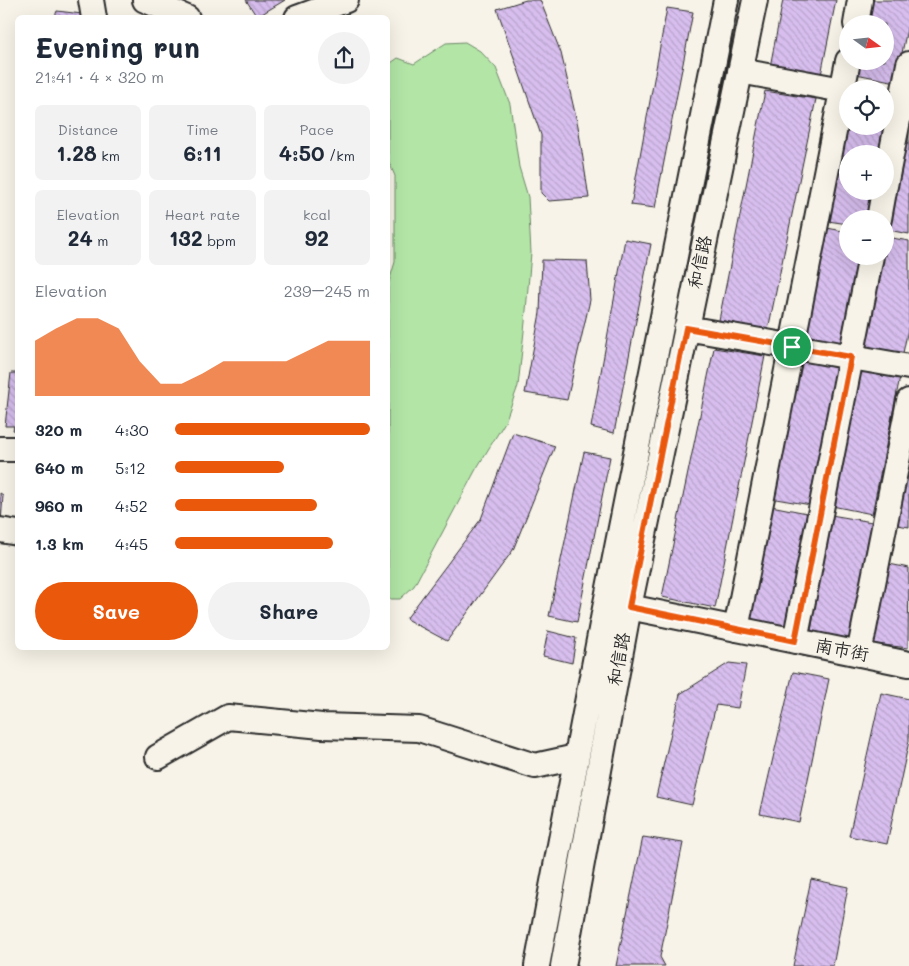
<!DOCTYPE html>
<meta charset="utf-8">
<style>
:root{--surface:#fff;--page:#f2f2f3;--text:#1f2937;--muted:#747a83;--accent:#ea580c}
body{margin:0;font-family:Mali,"LXGW WenKai TC",sans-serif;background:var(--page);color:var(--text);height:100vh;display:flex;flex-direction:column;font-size:19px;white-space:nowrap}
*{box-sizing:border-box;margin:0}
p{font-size:16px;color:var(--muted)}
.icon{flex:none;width:28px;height:28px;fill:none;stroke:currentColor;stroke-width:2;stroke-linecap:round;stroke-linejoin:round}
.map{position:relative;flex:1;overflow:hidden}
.side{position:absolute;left:15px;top:15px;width:375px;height:635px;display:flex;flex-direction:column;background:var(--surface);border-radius:8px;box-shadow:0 5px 20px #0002}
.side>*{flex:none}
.needle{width:32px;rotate:105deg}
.tools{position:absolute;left:839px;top:15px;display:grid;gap:10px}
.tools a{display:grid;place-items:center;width:55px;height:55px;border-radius:50%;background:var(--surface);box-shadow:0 5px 20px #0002;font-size:25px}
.pin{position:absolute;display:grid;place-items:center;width:42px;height:42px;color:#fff;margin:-21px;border:2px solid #fff;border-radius:50%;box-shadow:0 1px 5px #0007}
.round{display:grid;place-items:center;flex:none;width:52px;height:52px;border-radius:26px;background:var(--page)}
.head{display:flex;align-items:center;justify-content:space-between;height:85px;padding:0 20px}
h1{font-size:28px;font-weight:800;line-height:38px}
.stats{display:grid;grid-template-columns:repeat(3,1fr);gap:8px;height:85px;padding:5px 20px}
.stats div{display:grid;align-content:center;border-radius:8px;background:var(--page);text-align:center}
.stats b{font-size:21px;font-weight:800}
.stats small{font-size:14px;font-weight:400}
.stats p{font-size:14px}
.chart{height:140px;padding:10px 20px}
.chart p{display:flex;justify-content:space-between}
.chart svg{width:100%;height:90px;margin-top:5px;fill:var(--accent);opacity:.7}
.cta{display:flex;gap:10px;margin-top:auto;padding:10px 20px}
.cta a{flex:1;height:58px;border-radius:30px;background:var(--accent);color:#fff;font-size:20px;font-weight:800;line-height:58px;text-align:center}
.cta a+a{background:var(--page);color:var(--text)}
ul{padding:0 20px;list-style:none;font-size:16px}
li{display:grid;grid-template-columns:80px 60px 1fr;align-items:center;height:38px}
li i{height:12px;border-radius:6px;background:var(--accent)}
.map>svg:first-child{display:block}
.green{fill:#b2e5a6;stroke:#6e8868}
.building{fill:url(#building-back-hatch);stroke:#2b2b2b}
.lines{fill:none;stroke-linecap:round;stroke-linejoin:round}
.minor-casing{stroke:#2b2b2b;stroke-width:28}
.minor{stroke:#f7f3e8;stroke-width:24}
.route-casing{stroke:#fff;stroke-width:10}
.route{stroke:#ea580c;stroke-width:6}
.labels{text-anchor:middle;stroke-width:4;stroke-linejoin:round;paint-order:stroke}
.street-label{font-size:18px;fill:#2b2b2b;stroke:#f7f3e8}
</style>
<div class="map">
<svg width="909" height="966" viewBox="0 0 909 966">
<defs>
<pattern id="building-back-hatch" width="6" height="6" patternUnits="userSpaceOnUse" patternTransform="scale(1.25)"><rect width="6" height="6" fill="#d7beee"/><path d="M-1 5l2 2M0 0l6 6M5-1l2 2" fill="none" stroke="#b9a3cc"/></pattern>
</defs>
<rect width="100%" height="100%" fill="#f7f3e8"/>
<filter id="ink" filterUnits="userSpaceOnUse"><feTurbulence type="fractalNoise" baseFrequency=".02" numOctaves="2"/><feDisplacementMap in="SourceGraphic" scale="10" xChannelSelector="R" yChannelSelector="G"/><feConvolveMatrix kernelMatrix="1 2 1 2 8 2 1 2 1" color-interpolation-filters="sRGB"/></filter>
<g filter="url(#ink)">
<path class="green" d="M465 42 480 51 496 68 510 104 519 167 528 197 531 253 525 322 518 386 505 422 475 471 414 586 400 599H388V285L395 262V176L388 160V65L398 58 414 64 446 43Z"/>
<path class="building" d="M246 0H285L257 17Z
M526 0H540L561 53 578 126 589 198 549 201 541 193V135L497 9Z
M783 0H836L821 75 770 67Z
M870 0H909V19L896 82 856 74 858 61H885V24H866Z
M667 8 693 12 655 208 631 205Z
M57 11 82 14 81 18H35V16H55Z
M765 91 816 99 768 330 719 320Z
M848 116V126H885V118L890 119 882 154H848V191H874L868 219H848V224L828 221Z
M908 121H909V234L888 230Z
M827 228 848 232V256H863L843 344 806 338Z
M886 237 909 241V324L903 353 866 347 882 256H885Z
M625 239 651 244 614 433 591 427Z
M542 260 587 261 590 300 567 400 525 393 540 313Z
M714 348 765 356 715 608 662 597Z
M796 360 838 368 811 505 770 498Z
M858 369 900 377 872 514 832 506Z
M11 373H18V431L13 430 14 426H5Z
M513 433 555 446 513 550 447 641 406 619 481 519Z
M909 438V527L892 524Z
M584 452 610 457 577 622 549 616Z
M0 493 3 495 1 523H0Z
M771 506 812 514 789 629 750 619Z
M831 515 872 522 851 639 811 631Z
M884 563 909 568 908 648 868 643Z
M548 631 576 638 572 663 543 656Z
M729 663 746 665 738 708 716 705 692 805 656 797 680 694Z
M793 672 829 679 799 822 760 814Z
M881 693 909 699V741L887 844 849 836Z
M643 837 683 843 660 957 665 966H616Z
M811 879 848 887 833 966H793Z"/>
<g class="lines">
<defs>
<path id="minor" d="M91 0 94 18
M145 0 187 18
M297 18 346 0
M856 24 860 0
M740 71 848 91
M885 186 909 64
M879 219 884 191
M686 328 909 367
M0 449H18
M0 530 18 533
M629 607 909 664
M736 629 848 61
M795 641 871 256
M859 654 909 401
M158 757 228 717 322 726 419 729 535 766 576 757
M537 966 606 603 726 0
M563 966 629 607 755 0"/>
</defs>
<use href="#minor" class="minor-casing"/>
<use href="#minor" class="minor"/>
</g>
</g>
<g class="lines" filter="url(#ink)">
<defs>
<path id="route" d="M686 328 851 357 795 641 629 607Z"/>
</defs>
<use href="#route" class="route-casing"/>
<use href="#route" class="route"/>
</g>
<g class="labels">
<g class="street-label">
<text transform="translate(700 262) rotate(-78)" y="6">和信路</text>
<text transform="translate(842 650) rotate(11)" y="6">南市街</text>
<text transform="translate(619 659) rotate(-80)" y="6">和信路</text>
</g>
</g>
</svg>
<div class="tools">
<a><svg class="needle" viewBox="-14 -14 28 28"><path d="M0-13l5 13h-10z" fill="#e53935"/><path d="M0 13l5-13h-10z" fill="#747a83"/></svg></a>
<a><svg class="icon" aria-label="locate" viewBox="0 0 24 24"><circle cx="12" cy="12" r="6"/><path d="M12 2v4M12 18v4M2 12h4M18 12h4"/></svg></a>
<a>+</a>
<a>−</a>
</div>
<div class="pin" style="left:792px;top:347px;background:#1e9e55"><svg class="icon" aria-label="arrive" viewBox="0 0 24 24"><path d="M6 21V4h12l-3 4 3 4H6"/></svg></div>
<section class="side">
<div class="head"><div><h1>Evening run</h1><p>21:41 · 4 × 320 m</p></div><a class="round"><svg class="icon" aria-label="share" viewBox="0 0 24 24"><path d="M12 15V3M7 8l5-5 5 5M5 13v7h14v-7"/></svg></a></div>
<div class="stats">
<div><p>Distance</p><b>1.28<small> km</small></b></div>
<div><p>Time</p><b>6:11</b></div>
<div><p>Pace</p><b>4:50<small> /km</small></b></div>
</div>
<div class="stats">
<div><p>Elevation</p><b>24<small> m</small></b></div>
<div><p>Heart rate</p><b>132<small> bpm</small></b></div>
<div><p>kcal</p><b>92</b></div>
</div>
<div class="chart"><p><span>Elevation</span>239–245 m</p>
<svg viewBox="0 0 160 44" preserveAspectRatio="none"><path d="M0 44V17L10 11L20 6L30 6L40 11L50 27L60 38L70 38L80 33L90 27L100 27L110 27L120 27L130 22L140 17L150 17L160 17V44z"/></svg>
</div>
<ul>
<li><b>320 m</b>4:30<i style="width:100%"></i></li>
<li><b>640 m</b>5:12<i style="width:56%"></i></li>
<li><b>960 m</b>4:52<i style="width:73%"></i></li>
<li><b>1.3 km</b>4:45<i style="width:81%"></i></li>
</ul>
<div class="cta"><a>Save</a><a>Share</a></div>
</section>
</div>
